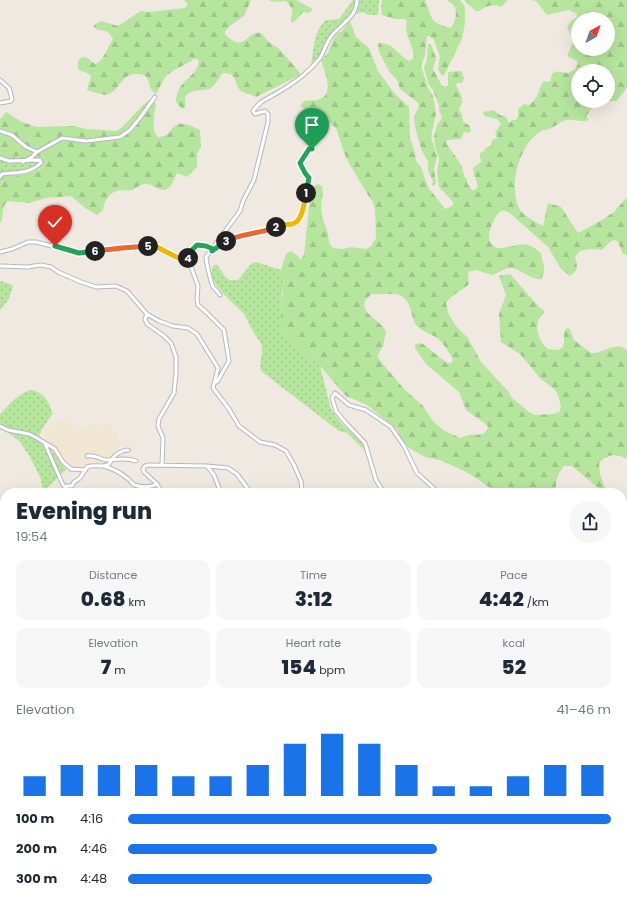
<!DOCTYPE html>
<meta charset="utf-8">
<style>
:root{--surface:#fff;--page:#f6f6f7;--text:#1f2937;--muted:#747a83;--accent:#1a73e8}
body{margin:0;font-family:Poppins,sans-serif;background:var(--page);color:var(--text);height:100vh;display:flex;flex-direction:column;font-size:15px;white-space:nowrap}
*{box-sizing:border-box;margin:0}
p{font-size:13px;color:var(--muted)}
.icon{flex:none;width:22px;height:22px;fill:none;stroke:currentColor;stroke-width:2;stroke-linecap:round;stroke-linejoin:round}
.map{position:relative;flex:1;overflow:hidden}
.details{position:absolute;left:0px;top:488px;width:627px;height:414px;display:flex;flex-direction:column;background:var(--surface);border-radius:16px 16px 0 0;box-shadow:0 4px 16px #0002}
.details>*{flex:none}
.needle{width:26px;rotate:40deg}
.controls{position:absolute;left:571px;top:12px;display:grid;gap:8px}
.controls a{display:grid;place-items:center;width:44px;height:44px;border-radius:50%;background:var(--surface);box-shadow:0 4px 16px #0002;font-size:20px}
.pin{position:absolute;display:grid;place-items:center;width:34px;height:34px;color:#fff;margin:-41px -17px;border-radius:50% 50% 50% 0;rotate:-45deg;box-shadow:0 0 4px #0007}
.pin .icon{rotate:45deg}
.km{position:absolute;width:20px;height:20px;margin:-10px;border-radius:50%;background:#222;color:#fff;font-size:11px;line-height:20px;text-align:center}
.round{display:grid;place-items:center;flex:none;width:42px;height:42px;border-radius:21px;background:var(--page)}
.head{display:flex;align-items:center;justify-content:space-between;height:68px;padding:0 16px}
h1{font-size:22px;font-weight:800;line-height:30px}
.metrics{display:grid;grid-template-columns:repeat(3,1fr);gap:6px;height:68px;padding:4px 16px}
.metrics div{display:grid;align-content:center;border-radius:10px;background:var(--page);text-align:center}
.metrics b{font-size:20px;font-weight:800}
.metrics small{font-size:11px;font-weight:400}
.metrics p{font-size:11px}
.chart{height:112px;padding:8px 16px}
.chart p{display:flex;justify-content:space-between}
.chart svg{width:100%;height:72px;margin-top:4px;stroke:var(--accent);stroke-width:6}
ul{padding:0 16px;list-style:none;font-size:13px}
li{display:grid;grid-template-columns:64px 48px 1fr;align-items:center;height:30px}
li i{height:10px;border-radius:5px;background:var(--accent)}
.map>svg:first-child{display:block}
.education{fill:#f0e6d1}
.grass{fill:url(#grass-dots)}
.forest{fill:url(#forest-firs);fill-rule:evenodd}
.lines{fill:none;stroke-linecap:round;stroke-linejoin:round}
.stream{stroke:#75cff0;stroke-width:1}
.minor-casing{stroke:#b4b7c1;stroke-width:5}
.minor{stroke:#fff;stroke-width:3}
.split-1-casing{stroke:#fff;stroke-width:8}
.split-2-casing{stroke:#fff;stroke-width:8}
.split-3-casing{stroke:#fff;stroke-width:8}
.split-4-casing{stroke:#fff;stroke-width:8}
.split-5-casing{stroke:#fff;stroke-width:8}
.split-6-casing{stroke:#fff;stroke-width:8}
.split-7-casing{stroke:#fff;stroke-width:8}
.split-1{stroke:#22a559;stroke-width:5}
.split-2{stroke:#f5b400;stroke-width:5}
.split-3{stroke:#f0652b;stroke-width:5}
.split-4{stroke:#22a559;stroke-width:5}
.split-5{stroke:#f5b400;stroke-width:5}
.split-6{stroke:#f0652b;stroke-width:5}
.split-7{stroke:#22a559;stroke-width:5}
</style>
<div class="map">
<svg width="627" height="902" viewBox="0 0 627 902">
<defs>
<pattern id="grass-dots" width="8" height="8" patternUnits="userSpaceOnUse"><rect width="8" height="8" fill="#b6e59e"/><path d="M2 2h.1M6 6h.1" fill="none" stroke="#9dc588" stroke-width="1.8" stroke-linecap="round"/></pattern>
<pattern id="forest-firs" width="22" height="20" patternUnits="userSpaceOnUse"><rect width="22" height="20" fill="#b6e59e"/><path d="M5 1l3.5 6h-7zM16 11l3.5 6h-7z" fill="#9dc588"/></pattern>
</defs>
<rect width="100%" height="100%" fill="#efe9e1"/>
<path class="education" d="M67 419 74 433 88 427 104 423 116 433 120 448 107 462 88 463 78 468 66 460 57 448 45 439 48 427 51 423Z"/>
<path class="grass" d="M353 0H356L354 11 333 31 316 62 311 65C314 50 313 31 326 20L339 19Z
M358 0H379L378 15H369L363 12 356 14 359 5Z
M0 153C14 161 33 149 46 159L47 162C44 164 42 167 39 169 28 176 10 174 0 185Z
M256 262 281 270 284 285 282 288 281 330 286 337 320 366 331 409 342 424 361 441 365 451 347 433 339 431 261 371C258 361 265 353 261 344 260 340 256 337 254 333 250 327 248 320 244 314 235 303 203 281 214 265H217C225 273 223 282 238 280L251 264Z
M0 281 10 284 13 286 9 299 0 310Z
M31 390C39 391 46 397 49 404 51 408 51 410 53 413L42 429 39 437 44 444 55 454 66 470 43 492 41 479 30 457 20 442 9 433 0 429V414C10 404 17 394 31 390Z"/>
<path class="forest" d="M184 0H251L244 16 231 25 225 31V34C244 55 247 30 260 33 264 34 266 40 269 42 272 45 276 46 279 49 287 57 293 65 300 73V75L256 97C252 94 245 94 241 91 233 84 239 73 223 73 220 77 215 85 211 88 204 92 191 88 186 96 184 98 186 104 185 108L182 109 176 102C176 79 196 80 199 61L197 59H194C185 66 171 69 164 79 161 84 159 89 156 94 146 87 151 80 145 76 143 74 140 74 137 74 120 73 120 93 105 95 103 95 90 91 87 90L91 76C84 70 83 73 78 69 77 61 78 58 86 57L95 64 98 63 102 59 113 39C107 27 103 33 94 28V25L101 21 118 26 141 11 149 12 185 8 187 6V3Z
M269 0H296L313 9 309 13 303 12 294 22H291C291 11 296 12 286 1L272 2Z
M382 0H425C433 19 429 23 451 28 455 23 458 12 454 6 452 3 449 2 446 0H460L464 5 465 10V22L462 39 444 75 442 76 438 69 440 57 434 40 430 36H427L425 55 421 66 428 88 433 96 436 113 431 137 437 157 434 169 436 183 434 186 432 185 433 181 428 171V162L421 149 415 126 414 117 419 106 418 103 400 89 397 80 389 71 379 52 378 46 379 43C396 43 397 56 410 61L414 57C413 44 403 33 407 21L405 19H394L382 15 381 8Z
M464 0H508L501 7C494 3 485 6 479 11H476Z
M532 0H627V87L624 92 616 101H605H608V71H578V101H599L595 104 586 116 588 120C582 123 574 119 567 120 560 121 558 125 551 128 547 130 541 130 537 134 518 149 508 188 520 210 523 215 537 223 543 226L548 203 561 207 578 233 602 220 614 212 627 197V255L623 254 618 242 615 240 611 241 602 250 591 249 580 251 575 257 577 265 576 271 570 276 561 269 548 247 511 214C508 212 505 210 501 211 496 213 488 232 489 237 489 242 493 245 496 248 517 249 521 236 541 253 541 258 543 261 544 266 545 271 542 275 542 279 530 281 521 267 509 268 504 269 497 273 492 275L476 270 468 272 469 284C462 291 452 294 446 303L449 315 456 326 468 338 481 362 508 391 512 398 529 412 534 415 553 414 559 412 561 407 558 395 555 390 540 378 520 354 501 342 499 314 506 295 499 276 510 274 540 308 545 311C543 314 541 316 539 319 534 328 540 343 548 349L558 350 563 347 564 343V332L567 328 570 329 574 340 591 353C603 354 616 340 627 350V459C616 453 607 454 599 463L600 474 605 488 602 490 597 487 572 466H564C557 475 555 482 556 493H497L473 476 464 471 440 460 425 457 409 448 401 439 397 429 367 405 346 396 320 366 286 337 281 330 280 325 283 292 282 288 284 284 281 270 286 254 291 251 298 256 300 260 304 255 310 198C311 192 312 188 318 184L322 186 323 193 321 205 322 216 328 234 329 243 333 248 343 249 351 247 366 249 371 246 376 238 375 209 373 202 368 195 346 158 336 128 328 121 314 116 300 106 304 101C308 100 316 101 320 99 335 93 324 71 321 60L328 53 334 38 339 32H341L350 21 356 37 369 48 378 71 394 93 409 107 410 138 415 152 416 161 421 167 428 187 445 209 448 208 453 205V202L439 187 437 172 439 158 435 147 434 137 437 125 442 118 439 110V105L433 90 429 85 424 69 427 59 428 44H431L436 58 433 69 442 86 445 87 448 86V72L461 71 462 72 464 78 462 83H457L456 85C460 95 466 98 459 109L462 115 463 122 469 125 471 131 469 133 464 132 461 139 447 140 446 143 462 166 464 176 467 180V183L472 190H475L478 186 474 174 473 168 481 162 480 153 484 151 485 148 491 146 492 140 497 138 495 133 501 123 497 119 484 116 483 112 493 110 500 115 506 117 509 123 511 122 512 120H516L518 117V109L524 104 529 105C540 97 537 90 544 81L550 82 552 74C559 69 561 73 568 73L574 70 578 64 577 61 568 56C568 52 570 50 571 47 574 40 570 33 567 27L570 22 577 17V14L569 10 547 15 536 1ZM578 19H608V49H578ZM372 294C378 295 396 293 400 295 415 304 409 318 418 327 424 332 428 333 434 336 441 339 450 353 453 360L451 363H447L423 344 418 343 415 345V348L426 364 459 392 466 410 487 425 488 427C485 437 477 434 469 435 466 436 463 437 460 438L443 430 433 421 423 406 404 389 378 358C378 351 383 349 384 343 384 341 384 339 385 337 385 336 386 335 386 334 387 321 348 311 372 294Z
M151 99 156 104C155 111 150 134 159 137 161 137 166 136 168 134 172 130 173 125 179 124 185 123 194 127 200 130L201 146 197 154V167L187 177 177 173C174 179 172 188 165 190 158 191 153 184 147 184 141 183 137 188 132 190 128 191 124 190 120 190 109 192 104 201 103 210L97 215 85 208 71 196 46 198 29 203 8 201C2 205 3 213 2 220L0 223V185C10 174 28 176 40 169 42 167 44 164 47 162L44 157C30 153 12 160 0 153V119L6 112 22 122 37 127 74 126 87 129 117 131C130 122 138 107 151 99Z"/>
<g class="lines">
<path class="stream" d="M216 902 222 897"/>
<defs>
<path id="minor" d="M0 80 9 88 12 99 11 101 0 103
M0 131 12 135 26 147 37 152
M0 158 9 161 40 160 41 163C29 174 18 172 2 174L0 177
M23 162 32 157 37 152 62 138 86 141 120 137 130 130 139 119 155 97
M213 249 206 246 197 245 192 250 188 258 198 286 197 299 198 305 206 312 224 330 229 361 217 382
M213 250 236 237 267 231 282 224H294L299 220 309 178 305 173 301 163 309 149H312
M0 252 12 249 28 242H36L79 253 110 250 122 248 148 246 157 247 191 265
M0 266 28 267 41 265 51 267 58 272 81 282 96 287 116 286 127 291 147 314
M220 295C218 292 215 289 213 287 211 282 206 262 206 257L240 211 243 201 254 180 268 122V114L265 111 255 114 253 111C261 100 267 99 277 93 289 86 300 79 310 69 313 66 317 62 320 58 325 50 327 40 333 34 343 23 357 16 357 0
M0 426 8 430 29 434 37 438 55 449 63 462 71 469 86 470
M45 444 63 485 71 493
M87 456C94 454 99 459 106 460 117 460 125 457 136 461
M162 464 163 438 158 426 159 419 174 393 176 373V357L171 343 164 336 147 324 145 319 147 314 159 321 173 326 188 328 197 334 218 368 213 388 229 409 239 426 260 442 275 445 286 451 294 465 301 481 302 490 300 493
M104 466C117 470 126 475 134 485 141 487 150 488 157 484L144 472 143 469 145 466 149 465 207 466 214 475 221 493
M207 466 228 468 237 474 251 493
M157 484 160 489V493
M64 486H72L74 482 80 478 87 467C94 464 104 468 109 464 111 462 110 461 112 459 115 454 123 450 128 450
M384 493 376 480 365 443 345 422 336 411 332 398 335 393 349 405 366 410 391 427 404 446 417 473 439 493
M622 567 627 570
M622 573 627 575
M622 766 626 779 627 819
M627 829V833
M622 836 623 838H627
M622 871H627
M112 897 113 902
M275 897 280 899H293L295 902
M411 897 412 902
M484 897V902
M533 897 535 902
M571 897V902
M576 902 581 897
M622 902 627 873"/>
</defs>
<use href="#minor" class="minor-casing"/>
<use href="#minor" class="minor"/>
</g>
<g class="lines">
<defs>
<path id="split-1" d="M306 193 309 178 305 173 300 163 309 149H312"/>
<path id="split-2" d="M276 227C282 224 286 225 292 224 303 222 304 202 306 193"/>
<path id="split-3" d="M226 241C242 233 260 234 276 227"/>
<path id="split-4" d="M188 258 192 250 197 245 206 246 213 249 212 251 226 241"/>
<path id="split-5" d="M148 246 157 247 190 264 188 258"/>
<path id="split-6" d="M95 251 122 248 148 246"/>
<path id="split-7" d="M55 246 79 253 95 251"/>
</defs>
<use href="#split-1" class="split-1-casing"/>
<use href="#split-2" class="split-2-casing"/>
<use href="#split-3" class="split-3-casing"/>
<use href="#split-4" class="split-4-casing"/>
<use href="#split-5" class="split-5-casing"/>
<use href="#split-6" class="split-6-casing"/>
<use href="#split-7" class="split-7-casing"/>
<use href="#split-1" class="split-1"/>
<use href="#split-2" class="split-2"/>
<use href="#split-3" class="split-3"/>
<use href="#split-4" class="split-4"/>
<use href="#split-5" class="split-5"/>
<use href="#split-6" class="split-6"/>
<use href="#split-7" class="split-7"/>
</g>
</svg>
<div class="controls">
<a><svg class="needle" viewBox="-14 -14 28 28"><path d="M0-13l5 13h-10z" fill="#e53935"/><path d="M0 13l5-13h-10z" fill="#747a83"/></svg></a>
<a><svg class="icon" aria-label="locate" viewBox="0 0 24 24"><circle cx="12" cy="12" r="6"/><path d="M12 2v4M12 18v4M2 12h4M18 12h4"/></svg></a>
</div>
<div class="pin" style="left:312px;top:149px;background:#1e9e55"><svg class="icon" aria-label="arrive" viewBox="0 0 24 24"><path d="M6 21V4h12l-3 4 3 4H6"/></svg></div>
<div class="pin" style="left:55px;top:246px;background:#d93025"><svg class="icon" aria-label="check" viewBox="0 0 24 24"><path d="M5 12l5 5 9-10"/></svg></div>
<b class="km" style="left:306px;top:193px">1</b>
<b class="km" style="left:276px;top:227px">2</b>
<b class="km" style="left:226px;top:241px">3</b>
<b class="km" style="left:188px;top:258px">4</b>
<b class="km" style="left:148px;top:246px">5</b>
<b class="km" style="left:95px;top:251px">6</b>
<section class="details">
<div class="head"><div><h1>Evening run</h1><p>19:54</p></div><a class="round"><svg class="icon" aria-label="share" viewBox="0 0 24 24"><path d="M12 15V3M7 8l5-5 5 5M5 13v7h14v-7"/></svg></a></div>
<div class="metrics">
<div><p>Distance</p><b>0.68<small> km</small></b></div>
<div><p>Time</p><b>3:12</b></div>
<div><p>Pace</p><b>4:42<small> /km</small></b></div>
</div>
<div class="metrics">
<div><p>Elevation</p><b>7<small> m</small></b></div>
<div><p>Heart rate</p><b>154<small> bpm</small></b></div>
<div><p>kcal</p><b>52</b></div>
</div>
<div class="chart"><p><span>Elevation</span>41–46 m</p>
<svg viewBox="0 0 160 44" preserveAspectRatio="none"><path d="M5 44V32M15 44V25M25 44V25M35 44V25M45 44V32M55 44V32M65 44V25M75 44V12M85 44V6M95 44V12M105 44V25M115 44V38M125 44V38M135 44V32M145 44V25M155 44V25"/></svg>
</div>
<ul>
<li><b>100 m</b>4:16<i style="width:100%"></i></li>
<li><b>200 m</b>4:46<i style="width:64%"></i></li>
<li><b>300 m</b>4:48<i style="width:63%"></i></li>
</ul>
</section>
</div>
